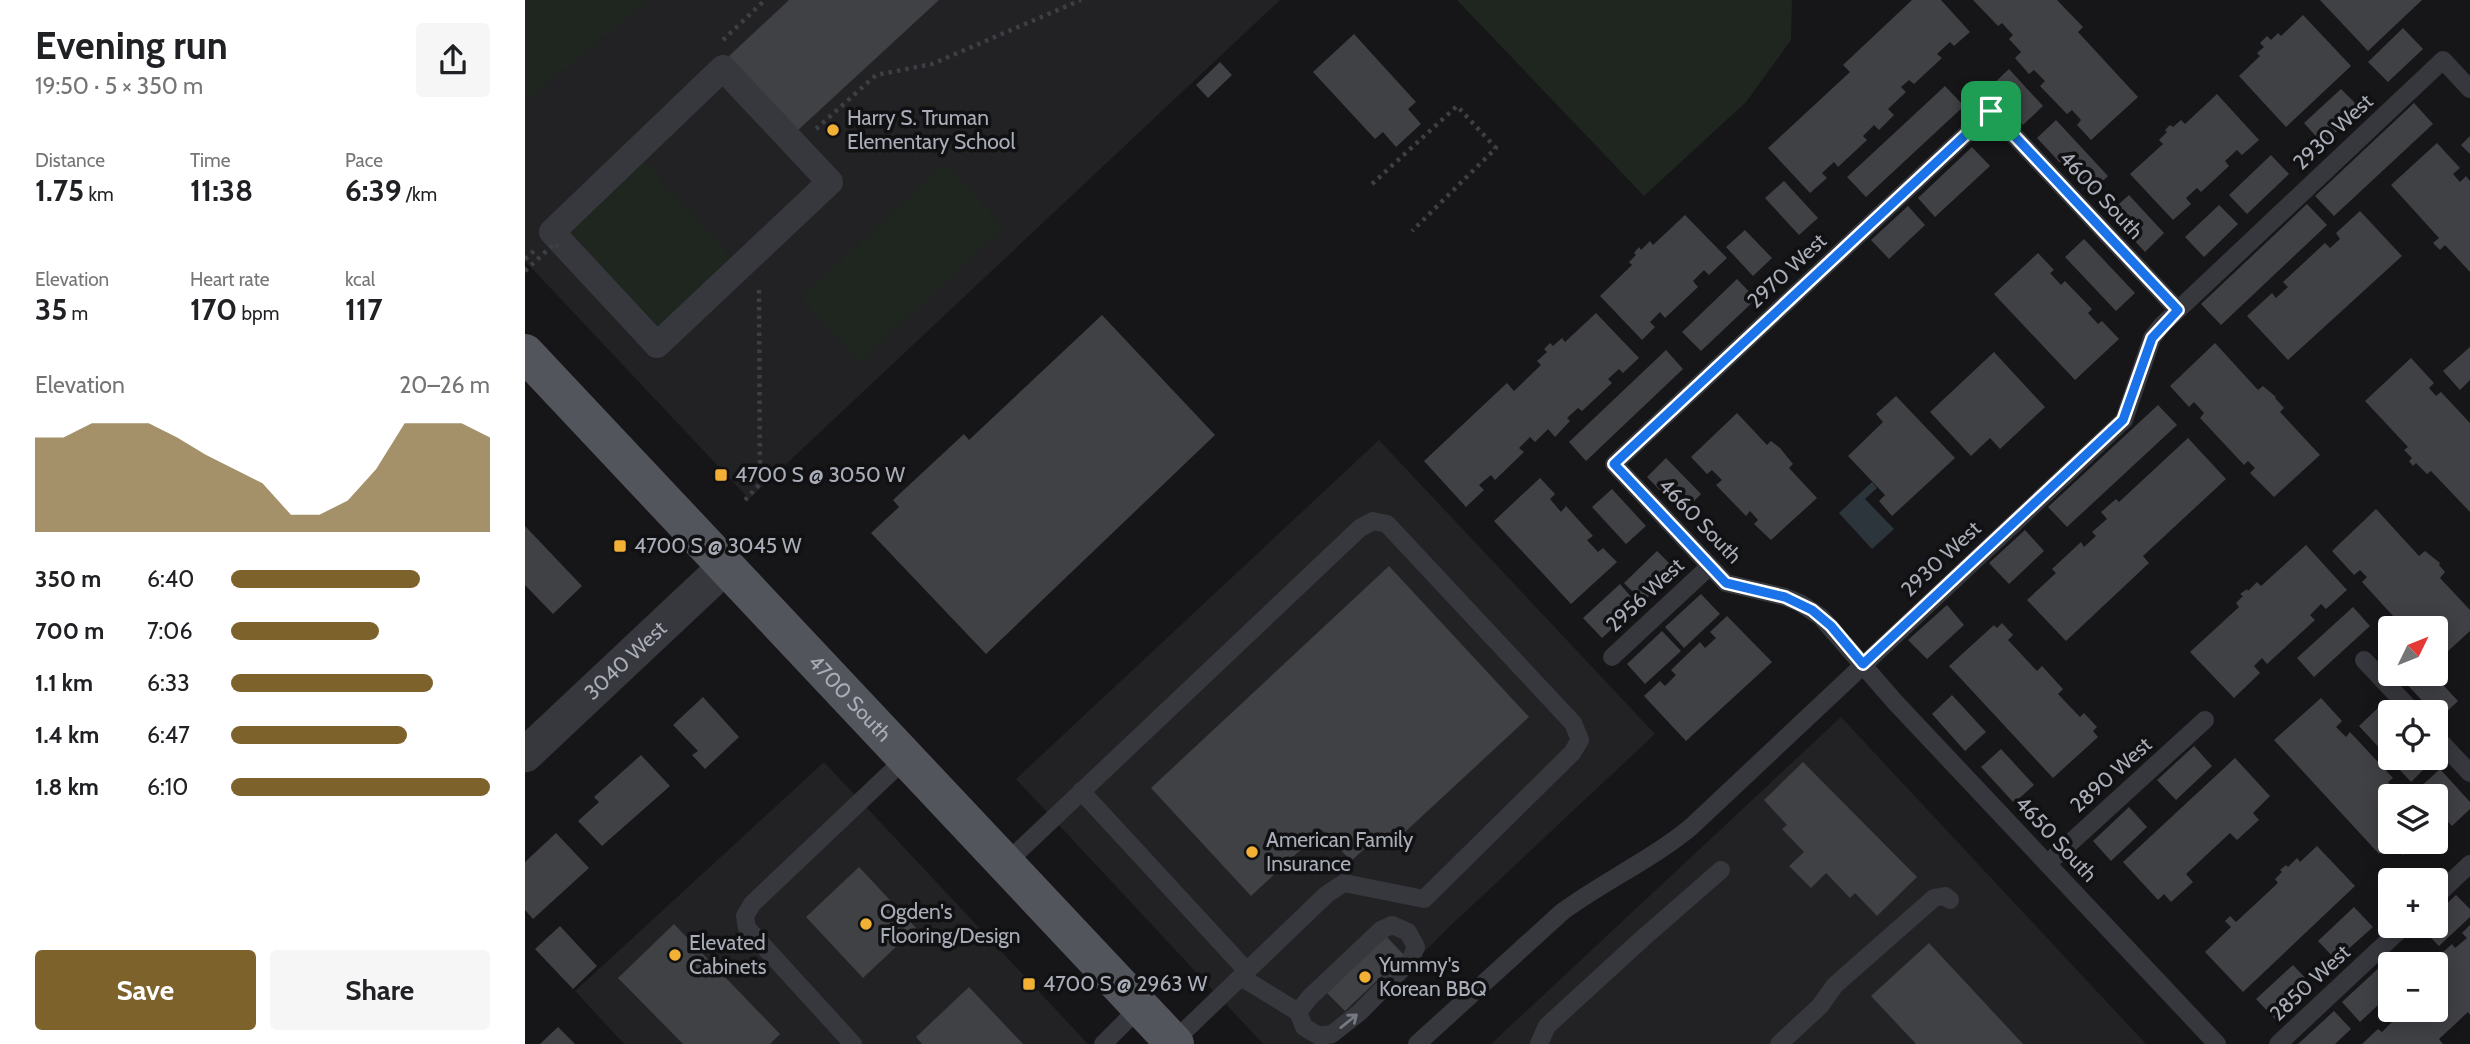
<!DOCTYPE html>
<meta charset="utf-8">
<style>
:root{--surface:#fff;--page:#f6f6f6;--text:#202124;--muted:#757577;--accent:#7e622b}
body{margin:0;font-family:Cabin,sans-serif;background:var(--page);color:var(--text);height:100vh;display:flex;flex-direction:column;font-size:26px;white-space:nowrap}
*{box-sizing:border-box;margin:0}
p{font-size:23px;color:var(--muted)}
.icon{flex:none;width:38px;height:38px;fill:none;stroke:currentColor;stroke-width:2;stroke-linecap:round;stroke-linejoin:round}
.map{position:relative;flex:1;overflow:hidden}
.details{display:flex;flex-direction:column;background:var(--surface);width:525px}
.details>*{flex:none}
.needle{width:46px;rotate:47deg}
.controls{position:absolute;left:1853px;top:616px;display:grid;gap:14px}
.controls a{display:grid;place-items:center;width:70px;height:70px;border-radius:7px;background:var(--surface);box-shadow:0 4px 18px #0003;font-size:35px}
.pin{position:absolute;display:grid;place-items:center;width:60px;height:60px;color:#fff;margin:-30px;border-radius:14px;box-shadow:0 4px 10px #0006}
.round{display:grid;place-items:center;flex:none;width:74px;height:74px;border-radius:7px;background:var(--page)}
.overview{display:flex;align-items:center;justify-content:space-between;height:119px;padding:0 35px}
h1{font-size:38px;font-weight:700;line-height:52px}
.figures{display:grid;grid-template-columns:repeat(3,1fr);gap:10px;height:119px;padding:7px 35px}
.figures div{display:grid;align-content:center}
.figures b{font-size:30px;font-weight:700}
.figures small{font-size:19px;font-weight:400}
.figures p{font-size:19px}
.chart{height:196px;padding:14px 35px}
.chart p{display:flex;justify-content:space-between}
.chart svg{width:100%;height:126px;margin-top:7px;fill:var(--accent);opacity:.7}
.primary-button{display:flex;gap:14px;margin-top:auto;padding:14px 35px}
.primary-button a{flex:1;height:80px;border-radius:7px;background:var(--accent);color:#fff;font-size:28px;font-weight:700;line-height:80px;text-align:center}
.primary-button a+a{background:var(--page);color:var(--text)}
ul{padding:0 35px;list-style:none;font-size:23px}
li{display:grid;grid-template-columns:112px 84px 1fr;align-items:center;height:52px}
li i{height:18px;border-radius:9px;background:var(--accent)}
main{display:flex;flex:1;min-height:0}
.map>svg:first-child{display:block}
.built{fill:#222225}
.green{fill:#1e261f}
.water{fill:#2c353c}
.building{fill:#404145}
.lines{fill:none;stroke-linecap:round;stroke-linejoin:round}
.path{stroke:#3d3f44;stroke-width:4.5;stroke-dasharray:3.5 5;stroke-linecap:butt}
.service{stroke:#37383d;stroke-width:18}
.pedestrian{stroke:#37383d;stroke-width:26}
.minor{stroke:#37383d;stroke-width:35}
.primary{stroke:#53555c;stroke-width:38}
.path-bridge{stroke:#3d3f44;stroke-width:4.5;stroke-dasharray:3.5 5;stroke-linecap:butt}
.oneway{stroke:#757881}
.route-casing{stroke:#fff;stroke-width:14}
.route{stroke:#1a73e8;stroke-width:9}
.poi-dot{fill:#f2b134;stroke:#111113;stroke-width:2.5}
.labels{text-anchor:middle;stroke-width:7;stroke-linejoin:round;paint-order:stroke}
.poi-label{font-size:21px;fill:#a8adb8;stroke:#111113;text-anchor:start}
.street-label{font-size:21px;fill:#a8adb8;stroke:#111113}
</style>
<main>
<section class="details">
<div class="overview"><div><h1>Evening run</h1><p>19:50 · 5 × 350 m</p></div><a class="round"><svg class="icon" aria-label="share" viewBox="0 0 24 24"><path d="M12 15V3M7 8l5-5 5 5M5 13v7h14v-7"/></svg></a></div>
<div class="figures">
<div><p>Distance</p><b>1.75<small> km</small></b></div>
<div><p>Time</p><b>11:38</b></div>
<div><p>Pace</p><b>6:39<small> /km</small></b></div>
</div>
<div class="figures">
<div><p>Elevation</p><b>35<small> m</small></b></div>
<div><p>Heart rate</p><b>170<small> bpm</small></b></div>
<div><p>kcal</p><b>117</b></div>
</div>
<div class="chart"><p><span>Elevation</span>20–26 m</p>
<svg viewBox="0 0 160 44" preserveAspectRatio="none"><path d="M0 44V11L10 11L20 6L30 6L40 6L50 11L60 17L70 22L80 27L90 38L100 38L110 33L120 22L130 6L140 6L150 6L160 11V44z"/></svg>
</div>
<ul>
<li><b>350 m</b>6:40<i style="width:73%"></i></li>
<li><b>700 m</b>7:06<i style="width:57%"></i></li>
<li><b>1.1 km</b>6:33<i style="width:78%"></i></li>
<li><b>1.4 km</b>6:47<i style="width:68%"></i></li>
<li><b>1.8 km</b>6:10<i style="width:100%"></i></li>
</ul>
<div class="primary-button"><a>Save</a><a>Share</a></div>
</section>
<div class="map">
<svg width="1945" height="1044" viewBox="0 0 1945 1044">
<rect width="100%" height="100%" fill="#161618"/>
<path class="built" d="M0 0H755L224 499 0 261Z
M854 440 1130 734 921 930 809 1044H738L491 779Z
M1316 717 1621 1044H966Z
M299 762 563 1044H99L50 991Z"/>
<path class="green" d="M0 0H124L0 101Z
M932 0H1267L1266 40 1221 102 1119 196Z
M111 153 215 266 132 345 27 232Z
M420 163 479 227 335 362 276 298Z"/>
<path class="water" d="M1347 482 1352 488 1340 499 1369 529 1347 549 1314 513Z"/>
<path class="building" d="M264 0H414L272 131 203 57Z
M1387 0H1416L1445 32 1429 46 1425 42 1412 54 1417 58 1389 84 1384 80 1376 87 1381 92 1363 109 1369 115 1354 130 1349 125 1338 136 1342 140 1313 167 1309 162 1297 173 1302 178 1285 193 1243 148 1325 72 1318 65Z
M1448 0H1532L1558 27 1553 32 1613 97 1566 140 1552 125 1556 120 1547 110 1542 114 1515 86 1520 81 1509 70 1504 74 1490 58 1496 52 1484 39 1488 35 1477 23 1473 26Z
M1795 0H1897L1843 51Z
M1778 15 1826 66 1761 127 1714 76 1735 56 1732 53 1739 47 1735 43 1742 36 1746 40 1753 33 1756 36Z
M1878 28 1898 49 1863 82 1843 62Z
M829 34 891 102 883 109 896 124 871 147 858 132 850 139 788 72Z
M695 62 707 75 683 98 671 85Z
M1484 69 1518 106 1498 125 1464 88Z
M1420 86 1439 106 1341 197 1322 177Z
M1816 89 1836 109 1798 144 1779 123Z
M1692 94 1734 140 1717 155 1712 150 1700 161 1704 166 1676 192 1672 188 1661 198 1666 204 1648 220 1605 174 1638 144 1634 140 1642 132 1640 130 1645 125 1648 127 1656 120 1660 124Z
M1889 103 1908 124 1809 216 1790 196Z
M1531 120 1583 176 1564 194 1512 138Z
M1945 136V154L1936 145Z
M1912 143 1935 168 1928 174 1935 182 1941 176 1945 181V272L1920 245 1915 250 1908 243 1914 238 1866 185Z
M1447 147 1465 166 1410 217 1393 198Z
M1746 155 1764 174 1722 214 1704 195Z
M1259 181 1293 218 1274 235 1240 198Z
M1604 195 1639 233 1620 252 1584 213Z
M1782 204 1802 225 1696 325 1676 304Z
M1694 205 1713 224 1679 257 1660 237Z
M1383 206 1400 225 1364 259 1346 240Z
M1835 211 1877 256 1763 360 1722 316 1747 293 1751 298 1763 287 1758 282 1800 243 1805 248 1815 239 1811 233Z
M1160 215 1202 258 1184 275 1179 270 1168 281 1173 287 1140 318 1135 312 1125 322 1130 327 1117 340 1075 296 1107 265 1104 262 1111 255 1109 253 1114 247 1116 250 1125 241 1128 245Z
M1220 230 1247 258 1228 276 1201 247Z
M1559 239 1610 293 1591 311 1540 257Z
M1513 253 1529 270 1525 273 1536 285 1540 281 1567 309 1563 313 1573 324 1577 321 1594 339 1550 380 1469 294Z
M1212 279 1231 299 1176 351 1157 332Z
M1071 313 1114 358 1098 373 1094 369 1083 379 1087 383 1057 411 1053 408 1042 418 1045 421 1030 437 1023 429 1010 442 1005 437 994 448 999 452 970 480 966 475 954 485 959 490 941 507 899 461 982 383 989 391 1016 365 1012 361 1022 352 1019 349 1025 343 1028 346 1037 338 1040 342Z
M577 315 690 435 461 654 346 533 374 507 368 500 439 434 444 440Z
M1690 343 1733 390 1738 386 1751 397 1750 398 1759 408 1755 412 1795 455 1749 497 1725 473 1730 468 1723 461 1719 465 1675 418 1679 413 1669 402 1664 407 1645 386Z
M1945 347V380L1935 390 1918 371Z
M1141 350 1158 369 1061 461 1044 442Z
M1469 352 1520 407 1475 449 1465 438 1446 456 1405 412Z
M1886 358 1909 383 1904 388 1911 396 1916 392 1945 423V512L1906 471 1902 474 1891 463 1888 466 1884 461 1887 458 1879 450 1883 447 1840 401Z
M1371 396 1430 458 1367 516 1354 501 1360 495 1323 456 1358 422 1351 414Z
M1633 405 1652 425 1542 527 1523 507Z
M1212 413 1242 445 1246 441 1255 448 1268 464 1264 468 1292 498 1246 540 1229 524 1233 520 1225 511 1221 516 1191 485 1197 480 1187 470 1182 474 1166 457Z
M1663 438 1701 479 1618 556 1624 563 1541 641 1502 600 1531 573 1527 569 1556 542 1559 547 1571 536 1567 532 1582 519 1576 512 1591 499 1594 502Z
M1141 458 1176 494 1157 513 1122 477Z
M1015 478 1030 494 1025 499 1036 512 1041 506 1068 536 1062 540 1073 552 1078 548 1092 562 1046 604 969 521Z
M1087 489 1121 526 1101 544 1067 507Z
M1851 509 1894 556 1900 551 1915 563 1914 565 1920 572 1915 578 1945 610V631L1911 662V628H1890L1885 623 1879 628 1837 582 1842 577 1835 570 1829 575 1807 551Z
M0 526 57 586 28 614 0 585Z
M1500 530 1519 551 1484 584 1464 563Z
M1781 545 1822 590 1801 609 1796 604 1785 615 1790 620 1742 664 1737 658 1729 666 1735 673 1709 698 1665 652 1714 607 1711 603 1718 596 1715 594 1722 589 1723 591 1732 582 1736 586Z
M1132 551 1151 570 1118 602 1099 583Z
M864 566 1004 717 866 845 856 834 826 861 797 830 726 896 626 788Z
M1095 584 1113 605 1077 638 1058 618Z
M1176 594 1195 614 1159 648 1140 627Z
M1422 605 1439 625 1402 659 1383 640Z
M1828 607 1845 626 1789 677 1772 658Z
M1202 616 1247 662 1161 741 1119 696 1135 681 1140 686 1151 675 1146 670 1175 642 1180 648 1191 638 1185 632Z
M1477 623 1488 635 1483 640 1512 671 1517 666 1538 689 1533 694 1555 717 1559 713 1572 727 1568 731 1573 737 1528 778 1424 666 1469 625 1472 628Z
M1137 631 1156 651 1120 684 1102 664Z
M1872 674H1908L1933 701 1914 719 1911 712H1908Z
M1427 695 1461 732 1440 751 1407 714Z
M178 697 214 737 180 769 167 755 173 751 148 725Z
M1796 698 1817 721 1811 727 1821 737 1825 732 1868 778 1863 782 1871 791 1876 786 1886 796H1866V843L1854 854 1749 740Z
M1855 706 1866 718V758H1903L1907 761 1886 782 1834 726Z
M1669 746 1687 766 1651 800 1632 780Z
M1476 749 1509 785 1489 803 1456 767Z
M116 755 145 786 77 846 53 821 74 802 69 797Z
M1710 758 1745 796 1728 813 1734 820 1712 840 1705 833 1661 874 1668 882 1646 902 1639 894 1633 900 1598 862Z
M1278 762 1392 877 1352 916 1330 893 1325 898 1301 873 1286 888 1264 866 1279 852 1257 829 1262 825 1239 800Z
M1915 769 1945 802V809L1927 826 1911 809V796H1899L1893 789Z
M1604 807 1622 827 1586 861 1568 841Z
M31 833 64 868 8 919 0 910V862Z
M1866 842H1893L1878 855Z
M1792 846 1830 886 1718 992 1680 952 1706 927 1700 921 1705 916 1711 922 1753 883 1750 879 1757 872 1755 870 1761 865 1763 867 1772 858 1775 862Z
M334 867 391 928 338 978 281 917Z
M1931 895 1945 909V917L1914 946 1896 928 1911 926V914Z
M1829 907 1848 927 1811 960 1793 941Z
M149 924 255 1034 245 1044H158L93 978Z
M1945 925V1015L1943 1012 1914 1039 1918 1044H1837L1853 1029 1857 1032 1868 1021 1865 1017 1873 1010H1911V964H1905L1927 944 1930 948 1942 938 1937 933Z
M35 926 72 966 48 989 10 949Z
M861 936 879 955 820 1011 802 993Z
M1404 943 1498 1044H1391L1346 996Z
M1871 952 1883 964H1866V993L1835 1022 1817 1002Z
M1768 965 1786 984 1750 1019 1731 999Z
M444 987 498 1044H397L391 1037Z
M1809 1011 1826 1029 1810 1044H1773Z
M33 1027 50 1044H15Z"/>
<g class="lines">
<path class="path" d="M198 40 240 0
M291 129 351 75 407 64 556 0
M847 184 932 106 971 148 887 231
M0 259 10 250
M220 500 235 484 234 288"/>
<path class="service" d="M1653 310 1466 111 1089 464 1201 583 1260 597 1275 603 1296 617 1370 702 1692 1044
M1087 657 1185 566
M1839 660 1888 712
M1911 737 1945 773
M556 791 722 971
M480 864 835 528 848 521 862 524 1048 723 1055 740 1047 753 899 899 819 883 802 894 648 1042
M1522 864 1680 720
M1911 896 1945 864
M716 977 773 1012 779 1027 794 1036 807 1034 835 1012 885 961 891 947 883 932 867 925 856 930 785 997 773 1012
M328 1044 222 928 220 916 227 904 381 758
M578 1044 615 1007
M892 1044 1037 912C1079 881 1126 860 1166 827L1599 420 1627 338 1637 325 1918 60 1945 89
M1014 1044 1022 1026 1117 939 1196 870
M1254 1044 1295 1006 1310 985 1409 898 1420 896 1425 900
M1753 1044 1879 926"/>
<path class="pedestrian" d="M198 68 305 182 132 345 27 232Z"/>
<path class="minor" id="s1" d="M0 755 201 566"/>
<path class="primary" id="s2" d="M0 353 650 1044"/>
<path class="path-bridge" d="M0 271 30 243 33 247"/>
</g>
<defs><path id="oneway-shaft" d="M-6 0H5M1.5-3L5.5 0L1.5 3" fill="none" stroke-width="1.6" stroke-linecap="round" stroke-linejoin="round" transform="scale(1.75)"/></defs>
<use class="oneway" href="#oneway-shaft" transform="translate(824 1021) rotate(-39)"/>
<g class="lines">
<defs>
<path id="route" d="M1466 111 1653 310 1627 338 1598 420 1338 664 1306 626 1287 610 1260 597 1201 583 1089 464Z"/>
</defs>
<use href="#route" class="route-casing"/>
<use href="#route" class="route"/>
</g>
<g class="poi-dot">
<circle cx="308" cy="130" r="7"/>
<rect x="189" y="468" width="14" height="14" rx="3.5"/>
<rect x="88" y="539" width="14" height="14" rx="3.5"/>
<circle cx="727" cy="852" r="7"/>
<circle cx="341" cy="924" r="7"/>
<circle cx="150" cy="955" r="7"/>
<circle cx="840" cy="977" r="7"/>
<rect x="497" y="977" width="14" height="14" rx="3.5"/>
</g>
<g class="labels">
<g class="poi-label">
<text x="322" y="125">Harry S. Truman<tspan x="322" dy="24">Elementary School</tspan></text>
<text x="210" y="482">4700 S @ 3050 W</text>
<text x="109" y="553">4700 S @ 3045 W</text>
<text x="741" y="847">American Family<tspan x="741" dy="24">Insurance</tspan></text>
<text x="355" y="919">Ogden's<tspan x="355" dy="24">Flooring/Design</tspan></text>
<text x="164" y="950">Elevated<tspan x="164" dy="24">Cabinets</tspan></text>
<text x="854" y="972">Yummy's<tspan x="854" dy="24">Korean BBQ</tspan></text>
<text x="518" y="991">4700 S @ 2963 W</text>
</g>
<g class="street-label">
<text transform="translate(1808 132) rotate(-43)" y="7">2930 West</text>
<text transform="translate(1576 195) rotate(47)" y="7">4600 South</text>
<text transform="translate(1262 271) rotate(-43)" y="7">2970 West</text>
<text transform="translate(1175 521) rotate(46)" y="7">4660 South</text>
<text transform="translate(1416 559) rotate(-43)" y="7">2930 West</text>
<text transform="translate(1120 595) rotate(-43)" y="7">2956 West</text>
<text dy="7" stroke="none"><textPath href="#s1" startOffset="138">3040 West</textPath></text>
<text dy="7" stroke="none"><textPath href="#s2" startOffset="474">4700 South</textPath></text>
<text transform="translate(1586 775) rotate(-42)" y="7">2890 West</text>
<text transform="translate(1531 839) rotate(47)" y="7">4650 South</text>
<text transform="translate(1785 983) rotate(-43)" y="7">2850 West</text>
</g>
</g>
</svg>
<div class="controls">
<a><svg class="needle" viewBox="-14 -14 28 28"><path d="M0-13l5 13h-10z" fill="#e53935"/><path d="M0 13l5-13h-10z" fill="#757577"/></svg></a>
<a><svg class="icon" aria-label="locate" viewBox="0 0 24 24"><circle cx="12" cy="12" r="6"/><path d="M12 2v4M12 18v4M2 12h4M18 12h4"/></svg></a>
<a><svg class="icon" aria-label="layers" viewBox="0 0 24 24"><path d="M12 4l9 5-9 5-9-5zM3 14l9 5 9-5"/></svg></a>
<a>+</a>
<a>−</a>
</div>
<div class="pin" style="left:1466px;top:111px;background:#1e9e55"><svg class="icon" aria-label="arrive" viewBox="0 0 24 24"><path d="M6 21V4h12l-3 4 3 4H6"/></svg></div>
</div>
</main>
